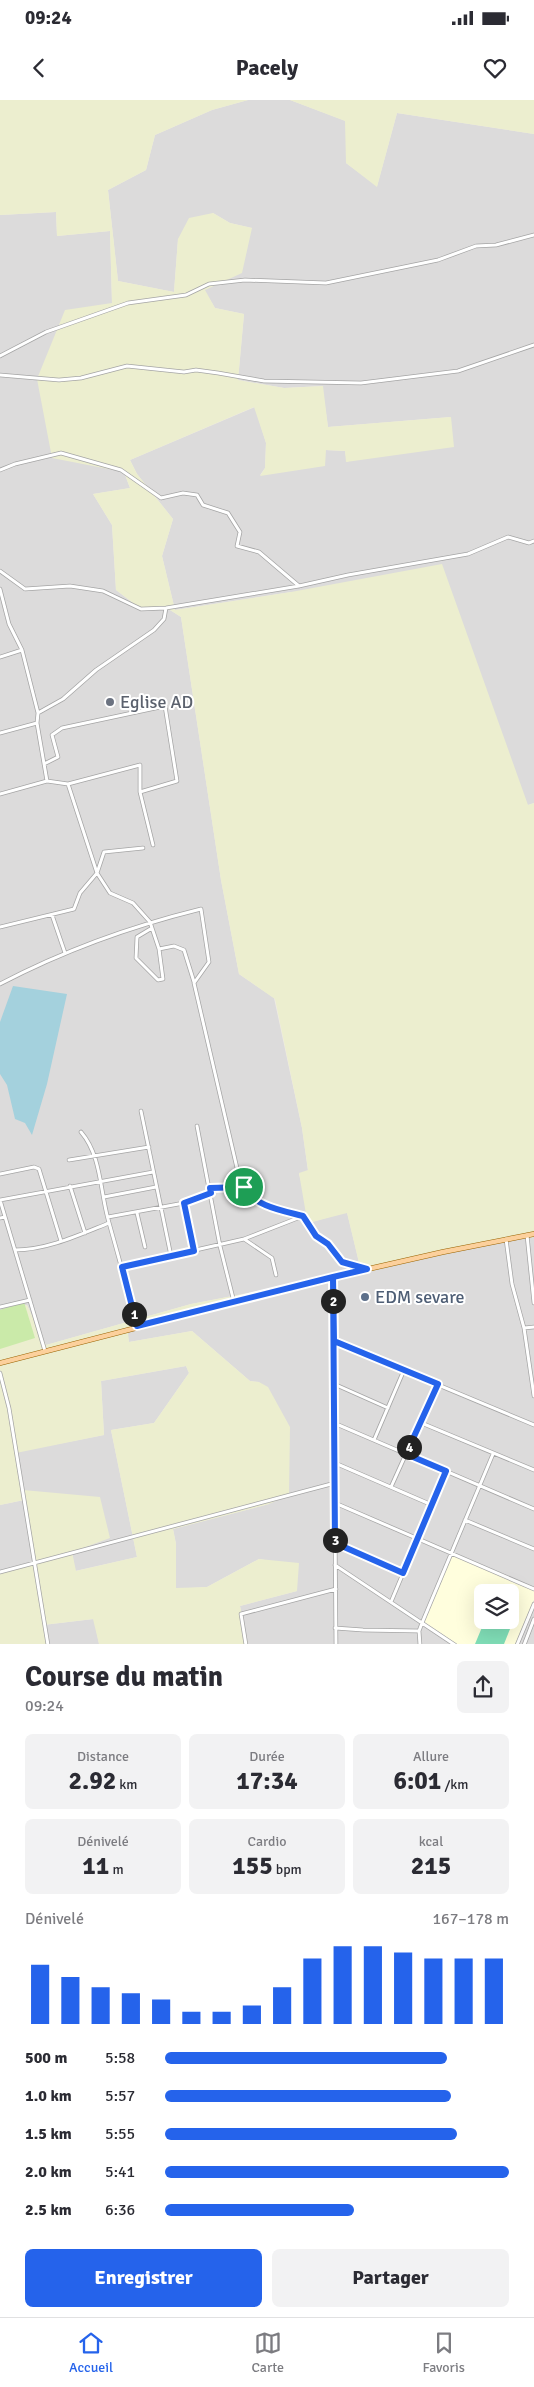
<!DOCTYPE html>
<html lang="fr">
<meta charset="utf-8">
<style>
:root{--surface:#fff;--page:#f2f2f3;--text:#2b2b33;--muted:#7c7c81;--line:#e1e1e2;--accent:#2563eb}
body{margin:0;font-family:Signika,sans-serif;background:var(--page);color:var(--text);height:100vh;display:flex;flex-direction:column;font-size:19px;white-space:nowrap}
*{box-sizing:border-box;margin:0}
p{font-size:16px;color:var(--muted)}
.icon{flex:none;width:28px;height:28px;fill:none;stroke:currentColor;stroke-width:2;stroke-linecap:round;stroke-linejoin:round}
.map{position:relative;height:1544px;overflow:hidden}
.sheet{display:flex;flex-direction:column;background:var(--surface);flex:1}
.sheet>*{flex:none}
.buttons{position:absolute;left:474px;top:1484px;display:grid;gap:10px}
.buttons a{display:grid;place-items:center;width:45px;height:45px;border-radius:8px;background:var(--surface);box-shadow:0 5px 20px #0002;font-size:25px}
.pin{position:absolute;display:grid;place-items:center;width:42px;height:42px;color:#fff;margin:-21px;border:2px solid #fff;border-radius:50%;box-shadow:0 1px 5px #0007}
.km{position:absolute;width:25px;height:25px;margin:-12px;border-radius:50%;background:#222;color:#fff;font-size:14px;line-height:25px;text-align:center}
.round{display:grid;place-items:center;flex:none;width:52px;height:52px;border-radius:8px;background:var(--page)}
.summary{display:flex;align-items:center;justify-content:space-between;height:85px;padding:0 25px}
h1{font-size:28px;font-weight:700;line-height:38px}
.stats{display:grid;grid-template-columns:repeat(3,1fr);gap:8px;height:85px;padding:5px 25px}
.stats div{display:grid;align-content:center;border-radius:8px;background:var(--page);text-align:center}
.stats b{font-size:25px;font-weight:700}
.stats small{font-size:14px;font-weight:400}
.stats p{font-size:14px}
.chart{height:140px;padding:10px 25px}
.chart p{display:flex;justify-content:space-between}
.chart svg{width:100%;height:90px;margin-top:5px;stroke:var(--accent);stroke-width:6}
.action{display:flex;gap:10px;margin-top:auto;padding:10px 25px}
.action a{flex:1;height:58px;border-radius:8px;background:var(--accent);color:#fff;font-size:20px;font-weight:700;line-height:58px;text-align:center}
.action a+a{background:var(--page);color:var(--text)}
ul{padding:0 25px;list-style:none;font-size:16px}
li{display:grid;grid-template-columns:80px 60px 1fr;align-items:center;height:38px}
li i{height:12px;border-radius:6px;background:var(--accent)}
.status{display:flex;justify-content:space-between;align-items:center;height:35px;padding:0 25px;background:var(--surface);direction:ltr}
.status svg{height:14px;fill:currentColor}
header{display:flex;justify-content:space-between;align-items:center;height:65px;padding:0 25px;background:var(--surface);font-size:22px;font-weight:700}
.tab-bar{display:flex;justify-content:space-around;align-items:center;height:70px;border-top:1px solid var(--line);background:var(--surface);font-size:14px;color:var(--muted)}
.tab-bar a{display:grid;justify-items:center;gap:2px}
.tab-bar .selected{color:var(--accent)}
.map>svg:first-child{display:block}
.residential{fill:#dcdbdb;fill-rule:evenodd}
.education{fill:#fffedd;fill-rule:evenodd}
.farmland{fill:#eceecf;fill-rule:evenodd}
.grass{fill:#caeaa9}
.pitch{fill:#81dfb8}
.water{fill:#a4d1dd}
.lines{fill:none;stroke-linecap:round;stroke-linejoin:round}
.minor-casing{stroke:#a5a5a5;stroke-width:4.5}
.major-casing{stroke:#986200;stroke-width:5.5}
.minor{stroke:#fff;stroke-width:3}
.major{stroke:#fcd09c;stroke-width:4.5}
.route-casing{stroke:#fff;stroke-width:10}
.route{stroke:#2563eb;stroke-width:6}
.worship-dot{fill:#6b7280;stroke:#fff;stroke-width:2}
.service-dot{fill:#5c6f8a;stroke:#fff;stroke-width:2}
.labels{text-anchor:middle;stroke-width:4;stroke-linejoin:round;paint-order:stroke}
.worship-label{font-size:18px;fill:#5b616d;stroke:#fff;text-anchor:start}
.service-label{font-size:18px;fill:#4e5e75;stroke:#fff;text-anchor:start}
</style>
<div class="status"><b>09:24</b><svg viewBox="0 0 49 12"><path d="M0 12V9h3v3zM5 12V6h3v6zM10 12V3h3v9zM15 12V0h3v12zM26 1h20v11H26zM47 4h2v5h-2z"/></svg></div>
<header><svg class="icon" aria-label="back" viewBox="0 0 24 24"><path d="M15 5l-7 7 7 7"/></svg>Pacely<svg class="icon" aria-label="heart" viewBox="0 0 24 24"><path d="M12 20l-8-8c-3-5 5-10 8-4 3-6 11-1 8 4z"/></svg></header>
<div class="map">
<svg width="534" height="1545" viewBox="0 0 534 1545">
<rect width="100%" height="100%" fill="#efebe4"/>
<path class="residential" d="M248 0H290L346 21V63L377 86 397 13 534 34V703L528 705 291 492 175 510 162 456 173 419 137 374 130 360 255 307 266 343 265 368 260 375 325 350 345 351 347 362 451 317 328 327 322 286 284 288 238 280 244 214 215 208 204 190 252 128 230 123 213 113 178 139 174 192 118 181 108 90 146 70 155 35 212 10Z
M56 112 57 136 110 131 112 203 124 372 130 388 93 394 112 425 116 490 141 509 170 510 181 517 221 780 239 874 274 898 302 1028 308 1071 299 1074 312 1122 347 1112 361 1171 191 1204 46 1245 27 1205 0 1211V115Z
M534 1137V1544H248L240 1506 297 1491 276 1462 259 1459 207 1487 176 1489V1444L173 1429 269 1404 259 1282 250 1281 192 1231 129 1242 127 1232 388 1167 494 1143ZM482 1492H510V1520H482Z
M186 1266 189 1273 154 1323 111 1330 137 1457 75 1471 72 1452 23 1390 16 1352 104 1335 101 1281Z
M24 1400 34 1463 0 1472V1405Z
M94 1519 99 1544H47L43 1525Z"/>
<path class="education" d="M452 1455 534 1490V1500L516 1544H457L423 1521ZM482 1492H510V1520H482Z"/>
<path class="farmland" d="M0 0H248L212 10 155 35 146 70 108 90 118 181 174 192 178 139 189 118 213 113 230 123 252 128 242 173 205 190 215 208 244 214 238 280 284 288 323 286 328 327 451 317 454 347 346 362 345 351 326 350 325 366 260 376 265 368 266 343 254 307 130 360 137 374 173 419 162 456 175 510 291 492 442 464 528 705 534 703V1137L494 1143 388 1167 128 1232 129 1242 192 1231 250 1281 259 1282 268 1287 290 1327 289 1395 269 1404 173 1429 176 1444V1488L207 1487 259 1459 299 1463 297 1491 240 1506 248 1544H99L93 1519 43 1525 47 1544 0 1545V1472L33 1463 24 1400 0 1405V1211L27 1205 46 1245 191 1204 361 1171 347 1113 312 1122 307 1120 299 1073 308 1070 302 1028 275 899 239 874 221 780 181 517 170 510 141 509 116 490 112 425 93 394 130 388 124 372 52 358 37 279 65 210 112 203 110 131 57 136 56 112 0 115ZM186 1266 189 1273 154 1323 111 1330 137 1457 76 1471 72 1452 110 1438 100 1397 23 1390 16 1353 104 1335 101 1281Z
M290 0H534V34L397 13 377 87 346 63 345 21Z"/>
<path class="grass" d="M24 1202 35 1238 0 1249V1210Z"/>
<path class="pitch" d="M510 1517 514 1519 504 1544H475L485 1520H510Z"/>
<path class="water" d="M13 886 67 894 47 984 32 1035 25 1023 15 1019 7 985 0 974V922Z"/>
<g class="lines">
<defs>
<path id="minor" d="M0 256 46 232 128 203 186 195 209 184 245 180 326 183 438 160 476 146 496 145 534 135
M0 275 59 280 81 278 127 266 184 272 196 270 218 273 264 281 361 283 458 271 534 245
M0 370 15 364 61 353 121 370 161 398 183 393 197 395 203 405 228 413 240 432 237 446 259 452 299 486
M0 471 25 489 70 486 103 491 141 509 166 508 299 486 348 475 468 454 508 437 529 443 534 441
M0 489 9 524 22 550
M0 557 22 550 38 613 37 623
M38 613 63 599 96 570 154 530 164 519 166 508
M0 633 37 623 47 681 0 694
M44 664 58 657 52 635 62 628 165 606 177 681 140 692 153 745
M47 681 68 684 97 773 110 793 133 803 150 822 159 849 174 846 184 850 194 882
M68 684 140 665V692
M52 815 65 853
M0 827 74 809 80 793 97 773 104 752 143 748
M152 828 137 837 136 858 158 880 163 879 159 849
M0 884C63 851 132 826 201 809L209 862 194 883 240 1081 248 1096 274 1109 303 1116 316 1136 328 1144 342 1162 365 1169
M141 1011 171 1156
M197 1026 220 1146 234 1202
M81 1032C101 1055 100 1090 108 1119 118 1155 128 1190 137 1226
M69 1060 149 1047
M0 1074 34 1067 39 1069 61 1141
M70 1086 85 1133
M210 1088 244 1087
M104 1097 156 1087
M0 1100 45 1251
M0 1100 153 1072
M184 1103 194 1151
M137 1113 145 1147
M108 1117 184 1103 211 1093
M0 1118 5 1117
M527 1135 534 1203
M244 1139 303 1116
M506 1139 512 1184 524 1228 534 1296
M15 1150C47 1150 79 1135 109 1123
M121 1167 244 1139 272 1158 276 1175
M333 1177 336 1545
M0 1207 30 1200
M524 1228 534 1227
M333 1241 534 1325
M0 1273 9 1308 48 1545
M334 1284 388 1308
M419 1322 534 1370
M334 1323 534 1409
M374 1340 404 1270
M335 1363 432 1405
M391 1387 438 1283
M335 1403 534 1489
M465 1420 534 1449
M335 1443 403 1473
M335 1465 455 1545
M0 1472 335 1383
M391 1502 446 1371
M335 1528 363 1530 419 1531
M246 1545 241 1514 336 1489
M420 1545 419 1531 422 1523 493 1354
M517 1545 534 1504
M524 1545 534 1519"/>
<path id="major" d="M0 1263 333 1177 443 1152 534 1134"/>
</defs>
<use href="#minor" class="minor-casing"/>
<use href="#major" class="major-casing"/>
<use href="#minor" class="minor"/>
<use href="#major" class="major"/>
</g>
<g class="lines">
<defs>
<path id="route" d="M244 1087 210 1088 211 1093 184 1103 194 1151 122 1167 137 1226 333 1177 335 1443 403 1473 446 1371 406 1354 438 1284 334 1241 333 1177 367 1169 342 1162 328 1144 316 1136 303 1116C284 1111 253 1106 244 1087"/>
</defs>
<use href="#route" class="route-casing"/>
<use href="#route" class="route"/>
</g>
<circle class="worship-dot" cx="110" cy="602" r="5"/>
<circle class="service-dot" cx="365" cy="1197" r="5"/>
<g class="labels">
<g class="worship-label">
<text x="120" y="608">Eglise AD</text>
</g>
<g class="service-label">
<text x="375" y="1203">EDM sevare</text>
</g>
</g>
</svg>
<div class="buttons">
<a><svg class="icon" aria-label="layers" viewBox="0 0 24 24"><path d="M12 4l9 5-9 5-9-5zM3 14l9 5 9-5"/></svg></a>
</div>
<div class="pin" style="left:244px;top:1087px;background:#1e9e55"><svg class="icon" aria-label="arrive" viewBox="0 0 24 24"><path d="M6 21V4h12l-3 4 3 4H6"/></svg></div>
<b class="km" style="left:134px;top:1214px">1</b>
<b class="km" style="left:333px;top:1201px">2</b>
<b class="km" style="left:335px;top:1440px">3</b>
<b class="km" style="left:409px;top:1347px">4</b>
</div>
<section class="sheet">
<div class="summary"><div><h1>Course du matin</h1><p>09:24</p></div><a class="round"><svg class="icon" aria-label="share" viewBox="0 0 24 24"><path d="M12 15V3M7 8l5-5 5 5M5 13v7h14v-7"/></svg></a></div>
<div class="stats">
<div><p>Distance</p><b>2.92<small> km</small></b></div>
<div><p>Durée</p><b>17:34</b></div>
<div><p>Allure</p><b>6:01<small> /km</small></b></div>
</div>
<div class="stats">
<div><p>Dénivelé</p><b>11<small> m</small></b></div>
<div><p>Cardio</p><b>155<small> bpm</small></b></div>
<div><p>kcal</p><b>215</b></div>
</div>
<div class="chart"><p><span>Dénivelé</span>167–178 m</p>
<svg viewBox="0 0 160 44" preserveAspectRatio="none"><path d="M5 44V15M15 44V21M25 44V26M35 44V29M45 44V32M55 44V38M65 44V38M75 44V35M85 44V26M95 44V12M105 44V6M115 44V6M125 44V9M135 44V12M145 44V12M155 44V12"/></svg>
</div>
<ul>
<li><b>500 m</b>5:58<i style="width:82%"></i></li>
<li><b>1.0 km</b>5:57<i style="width:83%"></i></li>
<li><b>1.5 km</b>5:55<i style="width:85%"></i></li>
<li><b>2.0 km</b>5:41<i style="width:100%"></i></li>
<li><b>2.5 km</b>6:36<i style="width:55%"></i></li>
</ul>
<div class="action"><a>Enregistrer</a><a>Partager</a></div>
</section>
<nav class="tab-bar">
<a class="selected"><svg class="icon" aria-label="home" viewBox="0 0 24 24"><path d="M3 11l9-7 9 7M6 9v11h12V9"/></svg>Accueil</a>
<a><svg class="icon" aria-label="map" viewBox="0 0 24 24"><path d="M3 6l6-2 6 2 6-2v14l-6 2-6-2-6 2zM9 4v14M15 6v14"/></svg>Carte</a>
<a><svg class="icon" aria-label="saved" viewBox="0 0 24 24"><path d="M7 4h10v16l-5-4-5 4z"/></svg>Favoris</a>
</nav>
